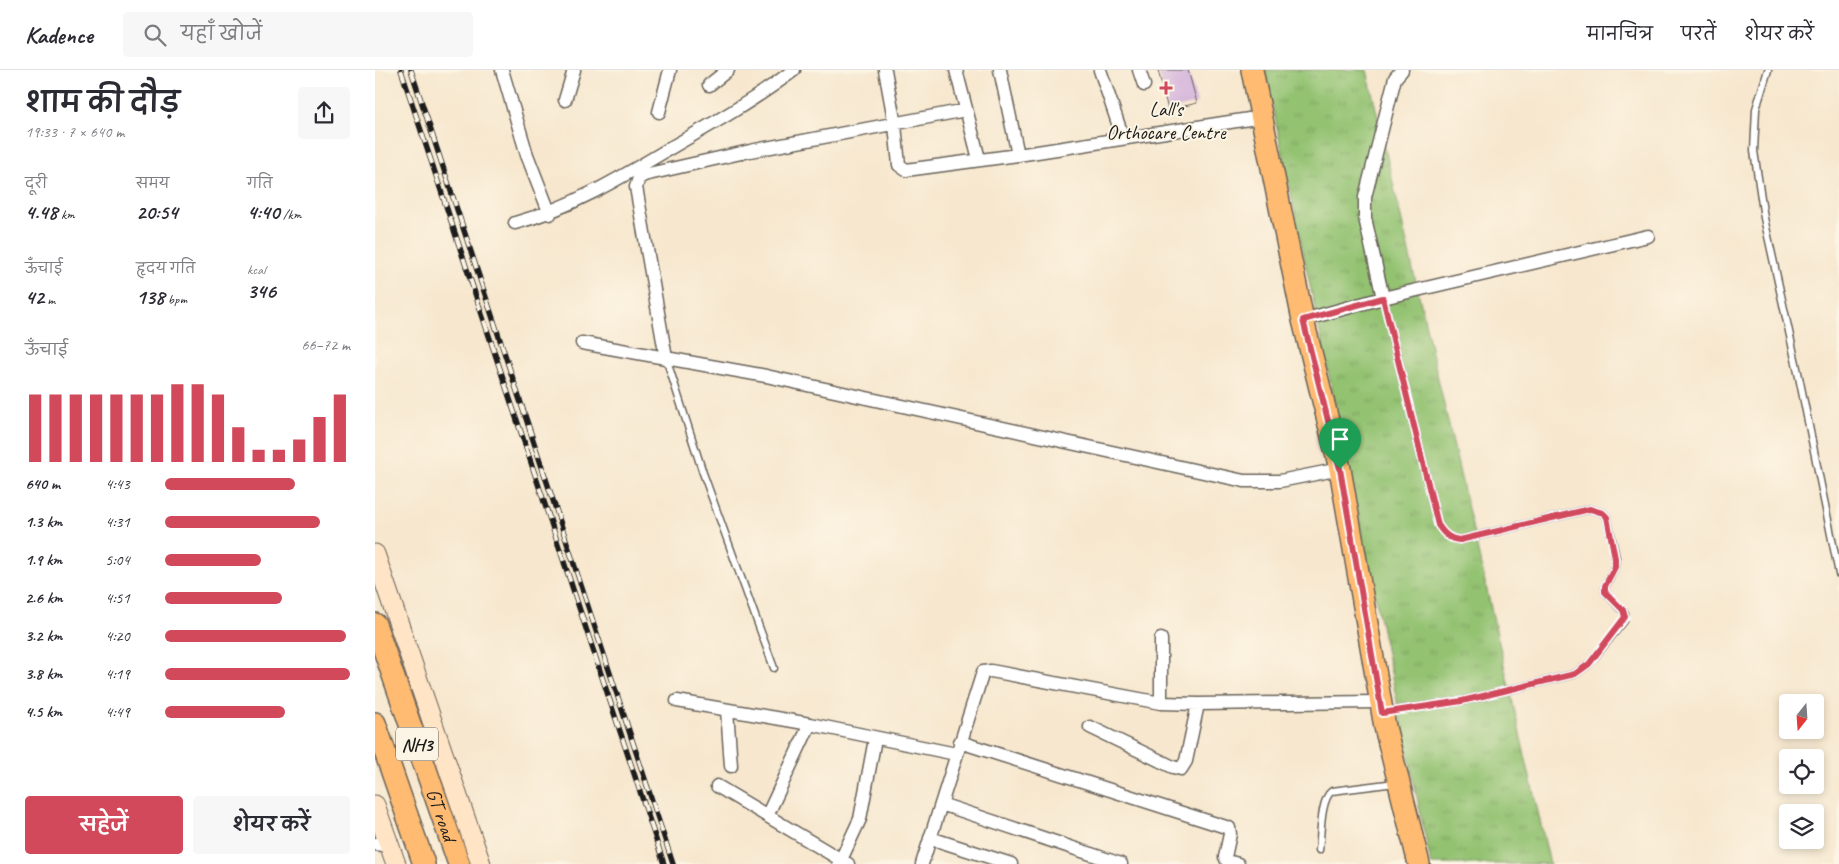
<!DOCTYPE html>
<html lang="hi">
<meta charset="utf-8">
<style>
:root{--surface:#fff;--page:#f7f7f7;--text:#2b2b33;--muted:#7c7c81;--line:#e1e1e2;--accent:#d1495b}
body{margin:0;font-family:Caveat,"Playpen Sans Deva",sans-serif;background:var(--page);color:var(--text);height:100vh;display:flex;flex-direction:column;font-size:19px;white-space:nowrap}
*{box-sizing:border-box;margin:0}
p{font-size:16px;color:var(--muted)}
.icon{flex:none;width:28px;height:28px;fill:none;stroke:currentColor;stroke-width:2;stroke-linecap:round;stroke-linejoin:round}
.map{position:relative;flex:1;overflow:hidden}
.sheet{display:flex;flex-direction:column;background:var(--surface);width:375px}
.sheet>*{flex:none}
.needle{width:32px;rotate:197deg}
.controls{position:absolute;left:1404px;top:624px;display:grid;gap:10px}
.controls a{display:grid;place-items:center;width:45px;height:45px;border-radius:5px;background:var(--surface);box-shadow:0 2px 8px #0003;font-size:25px}
.pin{position:absolute;display:grid;place-items:center;width:42px;height:42px;color:#fff;margin:-51px -21px;border-radius:50% 50% 50% 0;rotate:-45deg;box-shadow:0 0 5px #0007}
.pin .icon{rotate:45deg}
.round{display:grid;place-items:center;flex:none;width:52px;height:52px;border-radius:5px;background:var(--page)}
.overview{display:flex;align-items:center;justify-content:space-between;height:85px;padding:0 25px}
h1{font-size:28px;font-weight:600;line-height:38px}
.stats{display:grid;grid-template-columns:repeat(3,1fr);gap:8px;height:85px;padding:5px 25px}
.stats div{display:grid;align-content:center}
.stats b{font-size:21px;font-weight:600}
.stats small{font-size:14px;font-weight:400}
.stats p{font-size:14px}
.chart{height:140px;padding:10px 25px}
.chart p{display:flex;justify-content:space-between}
.chart svg{width:100%;height:90px;margin-top:5px;stroke:var(--accent);stroke-width:6}
.action{display:flex;gap:10px;margin-top:auto;padding:10px 25px}
.action a{flex:1;height:58px;border-radius:5px;background:var(--accent);color:#fff;font-size:20px;font-weight:600;line-height:58px;text-align:center}
.action a+a{background:var(--page);color:var(--text)}
ul{padding:0 25px;list-style:none;font-size:16px}
li{display:grid;grid-template-columns:80px 60px 1fr;align-items:center;height:38px}
li i{height:12px;border-radius:6px;background:var(--accent)}
header{display:flex;align-items:center;gap:30px;box-sizing:border-box;height:70px;padding:0 25px;background:var(--surface);border-bottom:1px solid var(--line)}
header strong{font-size:24px}
nav{display:flex;gap:28px;margin-inline-start:auto;font-size:18px}
.search{width:350px;height:45px;background:var(--page);display:flex;align-items:center;gap:12px;box-sizing:border-box;padding:0 18px;border-radius:5px;color:var(--muted);font-size:19px}
main{display:flex;flex:1;min-height:0}
.map>svg:first-child{display:block}
.grass{fill:url(#grass-tufts);stroke:#586f46}
.building{fill:#cfabda}
.lines{fill:none;stroke-linecap:round;stroke-linejoin:round}
.service-casing{stroke:#69635a;stroke-width:9}
.minor-casing{stroke:#69635a;stroke-width:15}
.secondary-casing{stroke:#69635a;stroke-width:21}
.primary-casing{stroke:#69635a;stroke-width:24}
.trunk-casing{stroke:#69635a;stroke-width:24}
.service{stroke:#fff;stroke-width:6}
.minor{stroke:#fff;stroke-width:12}
.secondary{stroke:#ffe4c6;stroke-width:19}
.primary{stroke:#febb71;stroke-width:21}
.trunk{stroke:#febb71;stroke-width:21}
.rail-casing{stroke:#1c1c1c;stroke-width:5.5}
.rail{stroke:#fcf5e5;stroke-width:4;stroke-dasharray:11;stroke-linecap:butt}
.route-casing{stroke:#fff;stroke-width:10}
.route{stroke:#d1495b;stroke-width:6}
.poi-dot{fill:#d1495b;stroke:#fcf5e5;stroke-width:2}
.labels{text-anchor:middle;stroke-width:4;stroke-linejoin:round;paint-order:stroke}
.shield{fill:#fcf5e5;stroke:#5f5d58;stroke-width:1}
.shield-label{font-size:19px;font-weight:bold;fill:#1c1c1c}
.poi-label{font-size:20px;fill:#1c1c1c;stroke:#fcf5e5}
.street-label{font-size:20px;fill:#1c1c1c;stroke:#fcf5e5}
</style>
<header>
<strong>Kadence</strong>
<div class="search"><svg class="icon" aria-label="search" viewBox="0 0 24 24"><circle cx="10" cy="10" r="6"/><path d="M15 15l6 6"/></svg>यहाँ खोजें</div>
<nav><a>मानचित्र</a><a>परतें</a><a>शेयर करें</a></nav>
</header>
<main>
<section class="sheet">
<div class="overview"><div><h1>शाम की दौड़</h1><p>19:33 · 7 × 640 m</p></div><a class="round"><svg class="icon" aria-label="share" viewBox="0 0 24 24"><path d="M12 15V3M7 8l5-5 5 5M5 13v7h14v-7"/></svg></a></div>
<div class="stats">
<div><p>दूरी</p><b>4.48<small> km</small></b></div>
<div><p>समय</p><b>20:54</b></div>
<div><p>गति</p><b>4:40<small> /km</small></b></div>
</div>
<div class="stats">
<div><p>ऊँचाई</p><b>42<small> m</small></b></div>
<div><p>हृदय गति</p><b>138<small> bpm</small></b></div>
<div><p>kcal</p><b>346</b></div>
</div>
<div class="chart"><p><span>ऊँचाई</span>66–72 m</p>
<svg viewBox="0 0 160 44" preserveAspectRatio="none"><path d="M5 44V11M15 44V11M25 44V11M35 44V11M45 44V11M55 44V11M65 44V11M75 44V6M85 44V6M95 44V11M105 44V27M115 44V38M125 44V38M135 44V33M145 44V22M155 44V11"/></svg>
</div>
<ul>
<li><b>640 m</b>4:43<i style="width:70%"></i></li>
<li><b>1.3 km</b>4:31<i style="width:84%"></i></li>
<li><b>1.9 km</b>5:04<i style="width:52%"></i></li>
<li><b>2.6 km</b>4:51<i style="width:63%"></i></li>
<li><b>3.2 km</b>4:20<i style="width:98%"></i></li>
<li><b>3.8 km</b>4:19<i style="width:100%"></i></li>
<li><b>4.5 km</b>4:49<i style="width:65%"></i></li>
</ul>
<div class="action"><a>सहेजें</a><a>शेयर करें</a></div>
</section>
<div class="map">
<svg width="1464" height="794" viewBox="0 0 1464 794">
<defs>
<pattern id="grass-tufts" width="24" height="20" patternUnits="userSpaceOnUse" patternTransform="scale(1.25)"><rect width="24" height="20" fill="#93c271"/><path d="M3 7l-1-3M5 7V3M7 7l1-3M15 17l-1-3M17 17v-4M19 17l1-3" fill="none" stroke="#7ea661"/></pattern>
</defs>
<rect width="100%" height="100%" fill="#fcf5e5"/>
<filter id="ink" filterUnits="userSpaceOnUse"><feTurbulence type="fractalNoise" baseFrequency=".02" numOctaves="2"/><feDisplacementMap in="SourceGraphic" scale="10" xChannelSelector="R" yChannelSelector="G"/><feConvolveMatrix kernelMatrix="1 2 1 2 8 2 1 2 1" color-interpolation-filters="sRGB"/></filter>
<filter id="wash" filterUnits="userSpaceOnUse"><feTurbulence type="fractalNoise" baseFrequency=".0096" numOctaves="4" result="noise"/><feDisplacementMap in="SourceGraphic" scale="20" xChannelSelector="R" yChannelSelector="G"/><feGaussianBlur stdDeviation="1.12" result="paint"/><feColorMatrix in="noise" values="0 0 0 0 0 0 0 0 0 0 0 0 0 0 0 0 0 1.4 0 .05"/><feComposite in="paint" operator="in"/></filter>
<g filter="url(#wash)">
<rect width="100%" height="100%" fill="#f7e7ce"/>
<path class="grass" d="M890 0H992L1175 794H1056Z"/>
<g id="blocks">
<path class="building" d="M783 0H813L822 33 793 40Z"/>
</g>
</g>
<g filter="url(#ink)">
<use href="#blocks" fill-opacity="0" stroke="#69635a" stroke-width="1"/>
<g class="lines">
<defs>
<path id="service" d="M1393 0 1381 39 1379 81 1389 148 1424 307 1464 504
M1008 228 1063 455C1069 464 1074 469 1085 470L1215 439 1228 443 1232 447 1241 488 1240 497 1230 517V522L1250 543 1249 551 1214 594 1200 604 1087 631 1010 642
M291 288 328 403 399 598
M944 780C946 766 945 729 957 721L1020 713"/>
<path id="minor" d="M127 0 152 85 175 144
M510 0 520 55 524 95 531 100 643 85 887 47
M581 0 604 89
M625 0 643 85
M725 0 748 68
M764 0 769 15
M334 15 353 0
M190 30 199 0
M284 42 295 0
M140 153C196 138 247 107 297 77 339 53 381 29 419 0
M1008 228 990 148V127L1020 8 1027 0
M928 250 1008 228 1273 166
M207 273 391 306 869 411H905L965 399
M291 288 261 117 264 108 269 105 375 81 591 40
M302 631 435 654 581 684
M786 633V569
M352 640 356 696
M715 657 798 697 806 699 811 691 823 634 1004 632
M585 672 854 758 855 764 850 787 852 791 863 794
M342 716 473 794
M566 734 746 794
M392 746 435 654
M555 768 636 794
M0 774 15 776
M464 794 485 749 500 669
M547 794 608 602 616 601 786 633 823 634"/>
<path id="secondary" d="M0 484 106 794
M0 735 21 794"/>
<path id="primary" d="M877 0 928 250 965 399 1010 657 1044 794"/>
<g id="trunk">
<path id="s1" d="M0 554 84 794"/>
<path d="M0 653 49 794"/>
</g>
</defs>
<use href="#service" class="service-casing"/>
<use href="#minor" class="minor-casing"/>
<use href="#secondary" class="secondary-casing"/>
<use href="#primary" class="primary-casing"/>
<use href="#trunk" class="trunk-casing"/>
<use href="#service" class="service"/>
<use href="#minor" class="minor"/>
<use href="#secondary" class="secondary"/>
<use href="#primary" class="primary"/>
<use href="#trunk" class="trunk"/>
<defs>
<path id="rail" d="M26 0 289 794
M36 0 298 794"/>
</defs>
<use href="#rail" class="rail-casing"/>
<use href="#rail" class="rail"/>
</g>
</g>
<g class="lines" filter="url(#ink)">
<defs>
<path id="route" d="M1008 228 1063 455C1069 464 1074 469 1085 470L1215 439 1228 443 1232 447 1240 488V497L1230 516V522L1248 540 1250 547 1214 594 1200 604 1087 631 1007 643 965 399 928 250Z"/>
</defs>
<use href="#route" class="route-casing"/>
<use href="#route" class="route"/>
</g>
<path class="poi-dot" d="M788.5 10.5h5v5h5v5h-5v5h-5v-5h-5v-5h5z"/>
<g class="labels">
<rect class="shield" x="21" y="657.5" width="42" height="33" rx="4"/>
<g class="shield-label">
<text x="42" y="681">NH3</text>
</g>
<g class="poi-label">
<text x="791" y="46">Lall's<tspan x="791" dy="23">Orthocare Centre</tspan></text>
</g>
<g class="street-label">
<text dy="7" stroke="none"><textPath href="#s1" startOffset="202">GT road</textPath></text>
</g>
</g>
</svg>
<div class="controls">
<a><svg class="needle" viewBox="-14 -14 28 28"><path d="M0-13l5 13h-10z" fill="#e53935"/><path d="M0 13l5-13h-10z" fill="#7c7c81"/></svg></a>
<a><svg class="icon" aria-label="locate" viewBox="0 0 24 24"><circle cx="12" cy="12" r="6"/><path d="M12 2v4M12 18v4M2 12h4M18 12h4"/></svg></a>
<a><svg class="icon" aria-label="layers" viewBox="0 0 24 24"><path d="M12 4l9 5-9 5-9-5zM3 14l9 5 9-5"/></svg></a>
</div>
<div class="pin" style="left:965px;top:399px;background:#1e9e55"><svg class="icon" aria-label="arrive" viewBox="0 0 24 24"><path d="M6 21V4h12l-3 4 3 4H6"/></svg></div>
</div>
</main>
